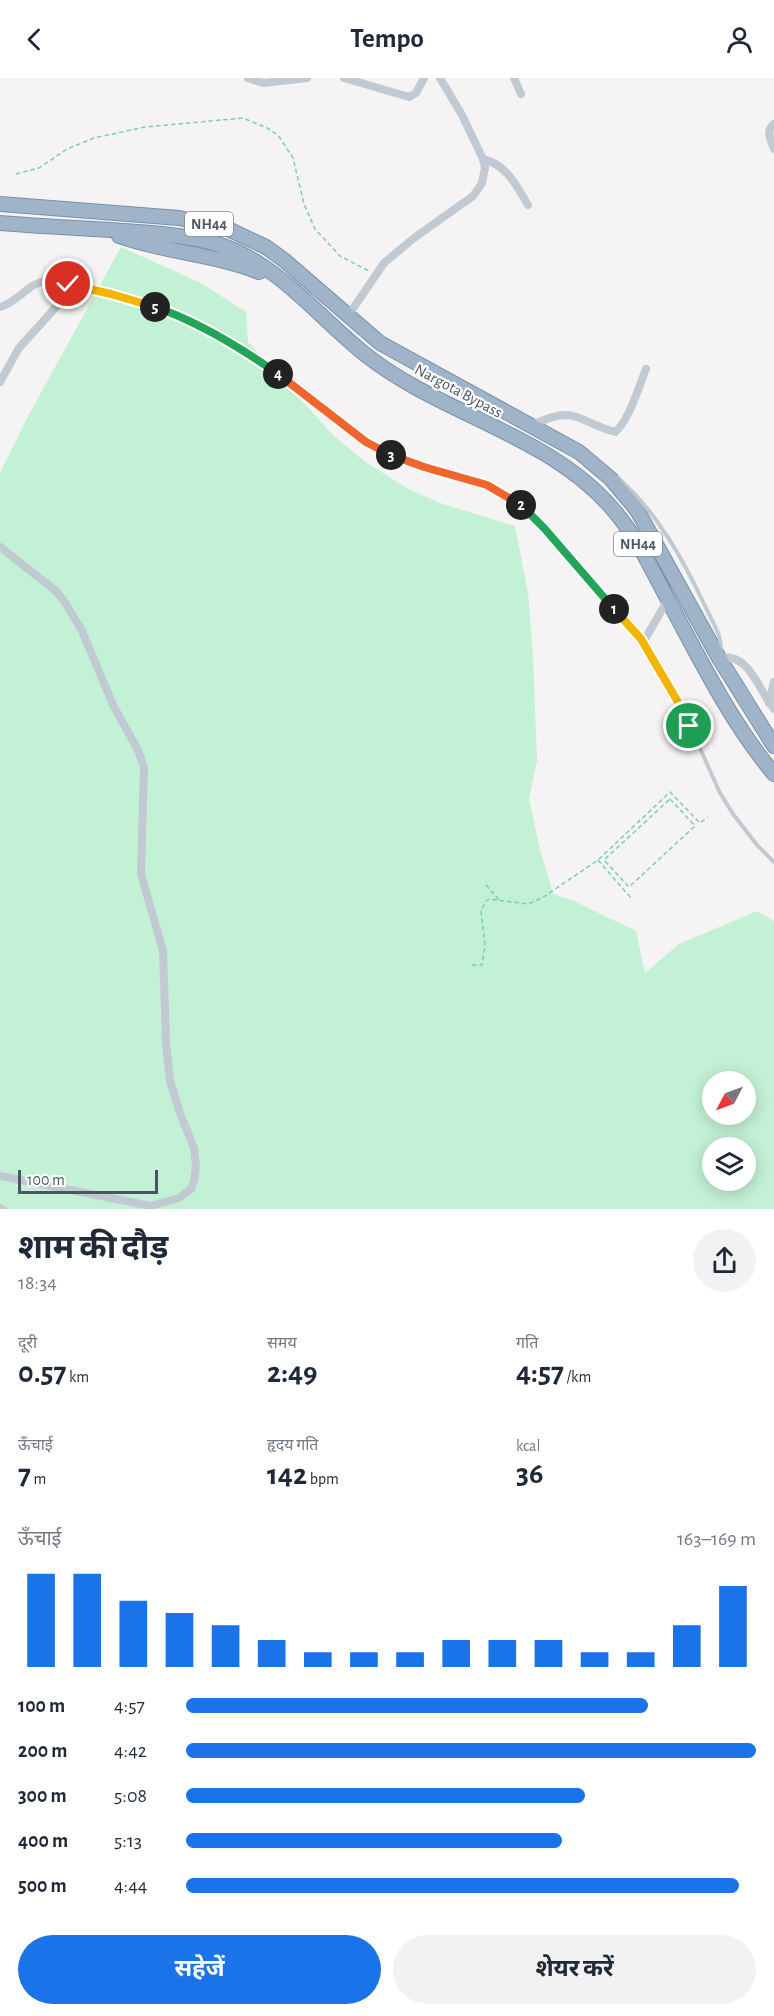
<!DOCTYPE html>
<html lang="hi">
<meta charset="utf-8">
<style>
:root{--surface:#fff;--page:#f2f2f3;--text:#1f2937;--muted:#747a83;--accent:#1a73e8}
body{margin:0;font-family:"Alegreya Sans","Noto Sans Devanagari",sans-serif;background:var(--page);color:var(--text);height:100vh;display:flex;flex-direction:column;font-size:22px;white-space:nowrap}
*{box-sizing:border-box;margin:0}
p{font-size:20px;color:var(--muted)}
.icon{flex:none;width:33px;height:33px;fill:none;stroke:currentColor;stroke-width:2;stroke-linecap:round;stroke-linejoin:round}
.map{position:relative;height:1131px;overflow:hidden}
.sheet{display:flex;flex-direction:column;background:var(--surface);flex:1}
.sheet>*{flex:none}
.needle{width:39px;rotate:229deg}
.buttons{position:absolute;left:702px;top:993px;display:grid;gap:12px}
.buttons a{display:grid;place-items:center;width:54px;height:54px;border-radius:50%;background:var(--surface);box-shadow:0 3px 15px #0003;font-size:30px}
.scale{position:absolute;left:18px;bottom:15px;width:140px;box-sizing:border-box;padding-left:6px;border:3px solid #4a5661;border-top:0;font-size:16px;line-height:21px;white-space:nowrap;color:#4a5661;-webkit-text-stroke:4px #fff;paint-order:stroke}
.pin{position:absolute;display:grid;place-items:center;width:51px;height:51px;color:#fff;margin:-26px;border:3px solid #fff;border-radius:50%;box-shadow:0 2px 6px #0007}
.km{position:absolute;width:30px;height:30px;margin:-15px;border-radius:50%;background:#222;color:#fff;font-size:16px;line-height:30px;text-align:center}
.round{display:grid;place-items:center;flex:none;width:63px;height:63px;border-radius:32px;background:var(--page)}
.overview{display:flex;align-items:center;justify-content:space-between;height:102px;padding:0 18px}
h1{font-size:33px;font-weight:700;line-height:45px}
.stats{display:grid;grid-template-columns:repeat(3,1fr);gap:9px;height:102px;padding:6px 18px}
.stats div{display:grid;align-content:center}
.stats b{font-size:30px;font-weight:700}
.stats small{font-size:16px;font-weight:400}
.stats p{font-size:16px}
.chart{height:168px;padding:12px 18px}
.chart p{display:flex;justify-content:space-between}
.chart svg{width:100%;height:108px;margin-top:6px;stroke:var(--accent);stroke-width:6}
.action{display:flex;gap:12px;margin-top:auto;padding:12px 18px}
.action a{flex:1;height:69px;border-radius:36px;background:var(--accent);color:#fff;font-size:24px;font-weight:700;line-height:69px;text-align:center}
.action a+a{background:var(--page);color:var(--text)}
ul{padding:0 18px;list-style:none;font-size:20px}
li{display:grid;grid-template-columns:96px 72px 1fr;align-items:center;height:45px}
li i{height:15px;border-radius:8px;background:var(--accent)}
header{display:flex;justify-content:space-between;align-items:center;height:78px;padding:0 18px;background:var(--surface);font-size:27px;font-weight:700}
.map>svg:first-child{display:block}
.green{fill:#c3f1d5;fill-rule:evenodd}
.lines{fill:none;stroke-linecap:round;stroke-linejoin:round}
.trunk-casing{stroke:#7690ad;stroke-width:16}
.path{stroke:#7ad0a6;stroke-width:1.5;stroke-dasharray:4.5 3;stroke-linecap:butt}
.service{stroke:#c1cad2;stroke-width:4}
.minor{stroke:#c1cad2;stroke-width:8}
.trunk{stroke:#9fb4c9;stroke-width:14}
.split-1-casing{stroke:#fff;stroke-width:12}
.split-2-casing{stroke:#fff;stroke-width:12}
.split-3-casing{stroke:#fff;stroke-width:12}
.split-4-casing{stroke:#fff;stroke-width:12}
.split-5-casing{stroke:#fff;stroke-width:12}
.split-6-casing{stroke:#fff;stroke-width:12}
.split-1{stroke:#f5b400;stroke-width:8}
.split-2{stroke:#22a559;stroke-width:8}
.split-3{stroke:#f0652b;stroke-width:8}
.split-4{stroke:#f0652b;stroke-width:8}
.split-5{stroke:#22a559;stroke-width:8}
.split-6{stroke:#f5b400;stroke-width:8}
.labels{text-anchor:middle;stroke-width:4.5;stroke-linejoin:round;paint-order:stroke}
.shield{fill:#fff;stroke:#808990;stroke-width:1.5}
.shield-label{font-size:15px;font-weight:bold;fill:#4a5661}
.street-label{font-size:16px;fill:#4a5661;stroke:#fff}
</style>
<header><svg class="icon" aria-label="back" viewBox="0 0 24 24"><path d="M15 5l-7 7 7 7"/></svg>Tempo<svg class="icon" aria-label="person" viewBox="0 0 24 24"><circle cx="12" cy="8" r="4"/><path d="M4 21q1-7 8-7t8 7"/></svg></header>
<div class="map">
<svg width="774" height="1131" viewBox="0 0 774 1131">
<rect width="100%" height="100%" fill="#f5f3f3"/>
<path class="green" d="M121 169 201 205 246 234 248 264 334 358 364 383 408 411 443 426 515 448 528 515 533 577 537 683 529 720 539 768 553 816 574 823 636 853 645 895 679 866 757 833 774 843V1131H0V395L26 342ZM712 1004H746V1036H712ZM712 1070H746V1102H712Z"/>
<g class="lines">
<defs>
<path id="trunk" d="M0 126 179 140 228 151 266 169 284 182 380 265 579 374 611 401 637 432 719 580 774 668
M0 145C37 148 74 150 111 152 146 155 183 156 217 166 277 184 318 239 366 277 444 339 558 358 620 440 639 464 652 492 666 518 698 578 730 643 774 696
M119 158C164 174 213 176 259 194"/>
</defs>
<use href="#trunk" class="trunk-casing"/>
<path class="path" d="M16 96 39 90 67 71 94 60 145 49 243 40 267 50 278 57 293 80 304 126 315 151 340 178 369 193
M670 721 695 748 629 809 604 782Z
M598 782 631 820
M486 807 499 822
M472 887H482L485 868 481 833 486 823 489 821 528 826 542 820 598 782 670 714 700 745 708 739"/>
<path class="service" d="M617 399C657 433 685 485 707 532 713 545 724 561 720 575
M690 648 720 715 733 736 757 767 774 784
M0 1128 6 1131"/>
<path class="minor" d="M248 0 263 5 307 0
M344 0 409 19 416 15 424 0
M514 0 521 16
M774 46C765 53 771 62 774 71
M483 81C507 87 516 107 528 127
M0 229C18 224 28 205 46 203 60 201 77 209 91 212 161 225 230 258 287 302 314 323 339 348 369 366 406 390 453 392 493 410 528 426 550 457 575 486 595 509 615 531 635 554 656 578 676 619 689 648
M348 238 384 185 414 160 473 118 482 105 485 90 483 81 462 37 440 0
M0 304 19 270 57 228 79 209
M530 348C576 326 574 342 615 354 629 343 639 308 646 291
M0 469 56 513 66 526 82 553 114 629 138 672 144 689 141 796 163 873 166 964 170 1003 180 1035 194 1070 196 1088 194 1103 191 1111 179 1120 151 1128 0 1098
M643 565 668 521
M719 580C750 574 758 612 774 631
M769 625 774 604"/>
<use href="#trunk" class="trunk"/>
</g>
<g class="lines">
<defs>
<path id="split-1" d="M614 531 641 561 678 624 689 648"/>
<path id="split-2" d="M521 427 544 450 614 531"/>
<path id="split-3" d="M391 377 424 389 487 407 521 427"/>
<path id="split-4" d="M278 296 366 364 391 377"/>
<path id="split-5" d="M155 229C199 244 241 270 278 296"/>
<path id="split-6" d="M68 206 111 216 155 229"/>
</defs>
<use href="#split-1" class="split-1-casing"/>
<use href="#split-2" class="split-2-casing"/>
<use href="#split-3" class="split-3-casing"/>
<use href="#split-4" class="split-4-casing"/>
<use href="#split-5" class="split-5-casing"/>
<use href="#split-6" class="split-6-casing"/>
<use href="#split-1" class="split-1"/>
<use href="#split-2" class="split-2"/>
<use href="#split-3" class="split-3"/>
<use href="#split-4" class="split-4"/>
<use href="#split-5" class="split-5"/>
<use href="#split-6" class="split-6"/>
</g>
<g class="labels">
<g class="shield">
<rect x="185" y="134" width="48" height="24" rx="4.5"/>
<rect x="614" y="454" width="48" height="24" rx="4.5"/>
</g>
<g class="shield-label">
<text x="209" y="151">NH44</text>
<text x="638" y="471">NH44</text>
</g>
<g class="street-label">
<text transform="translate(459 312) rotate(28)" y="6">Nargota Bypass</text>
</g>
</g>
</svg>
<div class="buttons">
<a><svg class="needle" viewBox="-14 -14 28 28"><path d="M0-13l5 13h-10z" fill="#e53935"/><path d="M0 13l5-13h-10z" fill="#747a83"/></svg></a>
<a><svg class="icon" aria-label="layers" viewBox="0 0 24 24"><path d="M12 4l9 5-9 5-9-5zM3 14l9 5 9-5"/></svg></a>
</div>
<div class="scale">100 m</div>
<div class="pin" style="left:689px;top:648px;background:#1e9e55"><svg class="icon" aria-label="arrive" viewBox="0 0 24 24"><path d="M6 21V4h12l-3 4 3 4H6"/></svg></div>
<div class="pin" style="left:68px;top:206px;background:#d93025"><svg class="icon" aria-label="check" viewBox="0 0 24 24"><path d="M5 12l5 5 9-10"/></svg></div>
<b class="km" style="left:614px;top:531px">1</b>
<b class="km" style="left:521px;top:427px">2</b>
<b class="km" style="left:391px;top:377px">3</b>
<b class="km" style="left:278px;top:296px">4</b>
<b class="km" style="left:155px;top:229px">5</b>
</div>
<section class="sheet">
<div class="overview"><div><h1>शाम की दौड़</h1><p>18:34</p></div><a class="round"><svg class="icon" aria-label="share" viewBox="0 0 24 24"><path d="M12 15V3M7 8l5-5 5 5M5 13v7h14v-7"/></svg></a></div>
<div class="stats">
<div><p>दूरी</p><b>0.57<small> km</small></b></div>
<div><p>समय</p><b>2:49</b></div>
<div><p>गति</p><b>4:57<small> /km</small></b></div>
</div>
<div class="stats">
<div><p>ऊँचाई</p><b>7<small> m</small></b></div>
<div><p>हृदय गति</p><b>142<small> bpm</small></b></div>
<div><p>kcal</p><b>36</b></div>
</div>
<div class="chart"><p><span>ऊँचाई</span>163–169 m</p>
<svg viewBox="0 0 160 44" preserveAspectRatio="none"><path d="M5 44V6M15 44V6M25 44V17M35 44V22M45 44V27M55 44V33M65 44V38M75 44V38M85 44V38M95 44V33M105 44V33M115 44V33M125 44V38M135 44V38M145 44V27M155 44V11"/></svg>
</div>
<ul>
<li><b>100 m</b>4:57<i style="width:81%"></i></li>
<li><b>200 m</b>4:42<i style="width:100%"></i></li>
<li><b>300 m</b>5:08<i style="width:70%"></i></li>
<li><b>400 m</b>5:13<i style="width:66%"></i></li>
<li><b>500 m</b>4:44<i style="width:97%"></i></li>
</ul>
<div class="action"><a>सहेजें</a><a>शेयर करें</a></div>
</section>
